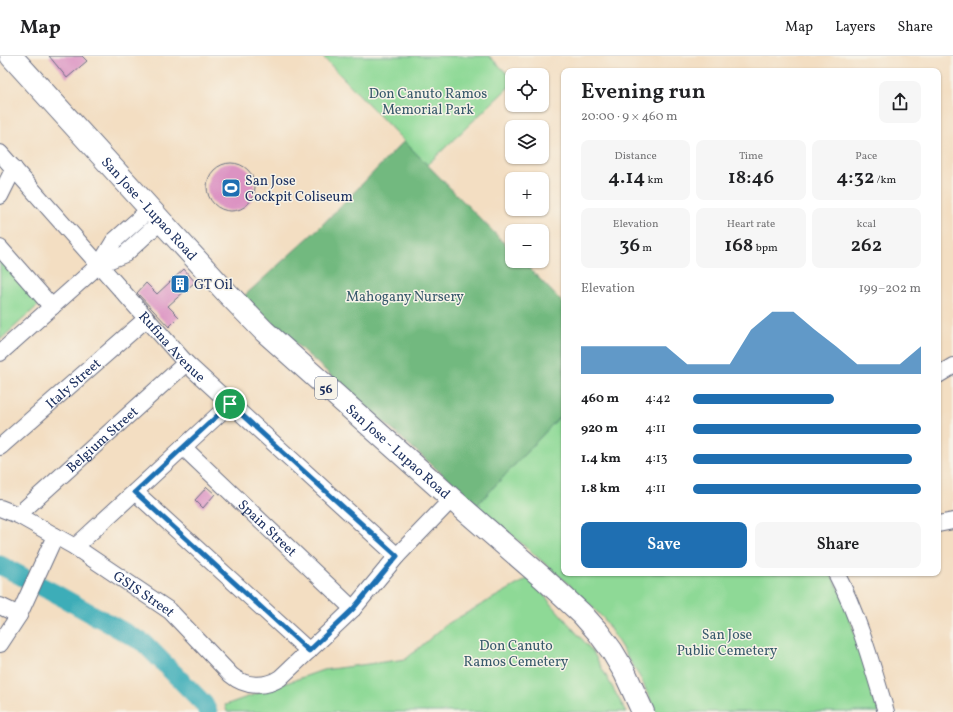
<!DOCTYPE html>
<meta charset="utf-8">
<style>
:root{--surface:#fff;--page:#f6f6f6;--text:#202124;--muted:#757577;--line:#e0e0e0;--accent:#1f6fb2}
body{margin:0;font-family:Vollkorn,serif;background:var(--page);color:var(--text);height:100vh;display:flex;flex-direction:column;font-size:15px;white-space:nowrap}
*{box-sizing:border-box;margin:0}
p{font-size:13px;color:var(--muted)}
.icon{flex:none;width:22px;height:22px;fill:none;stroke:currentColor;stroke-width:2;stroke-linecap:round;stroke-linejoin:round}
.map{position:relative;flex:1;overflow:hidden}
.details{position:absolute;left:561px;top:12px;width:380px;height:508px;display:flex;flex-direction:column;background:var(--surface);border-radius:8px;box-shadow:0 1px 3px #0004}
.details>*{flex:none}
.fabs{position:absolute;left:505px;top:12px;display:grid;gap:8px}
.fabs a{display:grid;place-items:center;width:44px;height:44px;border-radius:8px;background:var(--surface);box-shadow:0 1px 3px #0004;font-size:20px}
.pin{position:absolute;display:grid;place-items:center;width:34px;height:34px;color:#fff;margin:-17px;border:2px solid #fff;border-radius:50%;box-shadow:0 1px 4px #0007}
.round{display:grid;place-items:center;flex:none;width:42px;height:42px;border-radius:8px;background:var(--page)}
.head{display:flex;align-items:center;justify-content:space-between;height:68px;padding:0 20px}
h1{font-size:22px;font-weight:600;line-height:30px}
.metrics{display:grid;grid-template-columns:repeat(3,1fr);gap:6px;height:68px;padding:4px 20px}
.metrics div{display:grid;align-content:center;border-radius:8px;background:var(--page);text-align:center}
.metrics b{font-size:20px;font-weight:600}
.metrics small{font-size:11px;font-weight:400}
.metrics p{font-size:11px}
.chart{height:112px;padding:8px 20px}
.chart p{display:flex;justify-content:space-between}
.chart svg{width:100%;height:72px;margin-top:4px;fill:var(--accent);opacity:.7}
.action{display:flex;gap:8px;margin-top:auto;padding:8px 20px}
.action a{flex:1;height:46px;border-radius:8px;background:var(--accent);color:#fff;font-size:16px;font-weight:600;line-height:46px;text-align:center}
.action a+a{background:var(--page);color:var(--text)}
ul{padding:0 20px;list-style:none;font-size:13px}
li{display:grid;grid-template-columns:64px 48px 1fr;align-items:center;height:30px}
li i{height:10px;border-radius:5px;background:var(--accent)}
header{display:flex;align-items:center;gap:24px;box-sizing:border-box;height:56px;padding:0 20px;background:var(--surface);border-bottom:1px solid var(--line)}
header strong{font-size:19px}
nav{display:flex;gap:22px;margin-inline-start:auto;font-size:14px}
.map>svg:first-child{display:block}
.green{fill:#8ed996;stroke:#54847a}
.forest{fill:#72b97f;stroke:#46746e}
.lines{fill:none;stroke-linecap:round;stroke-linejoin:round}
.river{stroke:#3dadb8;stroke-width:19}
.building{fill:#dc93c2}
.minor-casing{stroke:#676c81;stroke-width:18}
.highway-casing{stroke:#676c81;stroke-width:24}
.minor{stroke:#fff;stroke-width:16}
.highway{stroke:#fff;stroke-width:22}
.route-casing{stroke:#fff;stroke-width:8}
.route{stroke:#1f6fb2;stroke-width:5}
.labels{text-anchor:middle;stroke-width:3;stroke-linejoin:round;paint-order:stroke}
.shield{fill:#f7f3e8;stroke:#5d6a87;stroke-width:1}
.shield-label{font-size:13px;font-weight:bold;fill:#1b2f5e}
.park-label{font-size:14px;fill:#385a6c;stroke:#f7f3e8}
.poi-label{font-size:14px;fill:#1b2f5e;stroke:#f7f3e8;text-anchor:start}
.street-label{font-size:14px;fill:#1b2f5e;stroke:#f7f3e8}
</style>
<header>
<strong>Map</strong>
<nav><a>Map</a><a>Layers</a><a>Share</a></nav>
</header>
<div class="map">
<svg width="953" height="656" viewBox="0 0 953 656">
<rect width="100%" height="100%" fill="#f7f3e8"/>
<filter id="ink" filterUnits="userSpaceOnUse"><feTurbulence type="fractalNoise" baseFrequency=".025" numOctaves="2"/><feDisplacementMap in="SourceGraphic" scale="8" xChannelSelector="R" yChannelSelector="G"/><feConvolveMatrix kernelMatrix="1 2 1 2 8 2 1 2 1" color-interpolation-filters="sRGB"/></filter>
<filter id="wash" filterUnits="userSpaceOnUse"><feTurbulence type="fractalNoise" baseFrequency=".012" numOctaves="4" result="noise"/><feDisplacementMap in="SourceGraphic" scale="16" xChannelSelector="R" yChannelSelector="G"/><feGaussianBlur stdDeviation="0.9" result="paint"/><feColorMatrix in="noise" values="0 0 0 0 0 0 0 0 0 0 0 0 0 0 0 0 0 1.4 0 .05"/><feComposite in="paint" operator="in"/></filter>
<g filter="url(#wash)">
<rect width="100%" height="100%" fill="#f3dec2"/>
<path class="green" d="M322 0H489L512 22V28L427 109Z
M0 199 43 245 0 284Z
M564 356V517H830L843 541 880 656H656L641 623 604 563 573 532 477 449Z
M529 522 593 596 626 656H227L225 649 323 614 406 603 447 568Z"/>
<path class="forest" d="M404 85 512 195V205H522L564 248V356L477 449 243 241 320 171Z"/>
<g class="lines">
<path class="river" d="M0 509 56 538 144 587 204 648 208 656"/>
</g>
<g id="blocks">
<path class="building" d="M49 0H82L87 5 67 22Z
M207 131a24 24 0 1 1 48 0a24 24 0 1 1-48 0Z
M184 213 195 226 168 250 179 261 169 271 137 237 146 227 157 238Z
M207 431 215 438 203 452 195 444Z"/>
</g>
</g>
<g filter="url(#ink)">
<use href="#blocks" fill-opacity="0" stroke="#676c81" stroke-width="1"/>
<g class="lines">
<defs>
<g id="minor">
<path id="s1" d="M0 97 186 307 397 500"/>
<path d="M0 140 14 112"/>
<path d="M0 192 52 251"/>
<path d="M100 208 125 198 161 165"/>
<path d="M0 297 100 208 114 185 150 153"/>
<path d="M938 319 953 310"/>
<path id="s2" d="M0 391 146 263"/>
<path id="s3" d="M183 391 353 553"/>
<path d="M135 436 309 595"/>
<path id="s4" d="M0 452 18 459 75 491 170 555 231 619C245 631 265 632 280 622L353 553 397 500 452 443"/>
<path id="s5" d="M18 459 186 307"/>
<path d="M938 468 953 465"/>
<path d="M75 491 230 348"/>
<path d="M836 517C859 561 872 609 886 656"/>
<path d="M0 550 19 559"/>
<path d="M0 588 19 559 55 480"/>
</g>
<g id="highway">
<path id="s6" d="M11 0 161 165 228 238 264 275 452 443 543 522 582 558 598 576 612 595 625 617 643 656"/>
</g>
</defs>
<use href="#minor" class="minor-casing"/>
<use href="#highway" class="highway-casing"/>
<use href="#minor" class="minor"/>
<use href="#highway" class="highway"/>
</g>
</g>
<g class="lines" filter="url(#ink)">
<defs>
<path id="route" d="M230 348 397 500 353 553 309 595 135 436Z"/>
</defs>
<use href="#route" class="route-casing"/>
<use href="#route" class="route"/>
</g>
<defs>
<symbol id="stadium-square" viewBox="-11 -11 22 22"><rect x="-9" y="-9" width="18" height="18" rx="4" fill="#1f6fb2" stroke="#f7f3e8"/><path d="M0-5a6.5 5 0 1 0 0 10a6.5 5 0 1 0 0-10ZM-3.5-1.8h7v3.6h-7Z" fill="#fff"/></symbol>
<symbol id="building-square" viewBox="-11 -11 22 22"><rect x="-9" y="-9" width="18" height="18" rx="4" fill="#1f6fb2" stroke="#f7f3e8"/><path d="M-4-6H4V6H1V3H-1V6H-4ZM-2.5-4.3h1.7v1.8h-1.7ZM.8-4.3h1.7v1.8H.8ZM-2.5-1h1.7V.8h-1.7ZM.8-1h1.7V.8H.8Z" fill="#fff"/></symbol>
</defs>
<g fill-rule="evenodd">
<use href="#stadium-square" x="220" y="121" width="22" height="22"/>
<use href="#building-square" x="169" y="217" width="22" height="22"/>
</g>
<g class="labels">
<rect class="shield" x="315" y="321" width="22" height="22" rx="3"/>
<g class="shield-label">
<text x="326" y="337">56</text>
</g>
<g class="park-label">
<text x="428" y="42">Don Canuto Ramos<tspan x="428" dy="16">Memorial Park</tspan></text>
<text x="405" y="245">Mahogany Nursery</text>
<text x="727" y="583">San Jose<tspan x="727" dy="16">Public Cemetery</tspan></text>
<text x="516" y="594">Don Canuto<tspan x="516" dy="16">Ramos Cemetery</tspan></text>
</g>
<g class="poi-label">
<text x="245" y="129">San Jose<tspan x="245" dy="16">Cockpit Coliseum</tspan></text>
<text x="194" y="233">GT Oil</text>
</g>
<g class="street-label">
<text dy="5" stroke="none"><textPath href="#s6" startOffset="206">San Jose - Lupao Road</textPath></text>
<text dy="5" stroke="none"><textPath href="#s1" startOffset="259">Rufina Avenue</textPath></text>
<text dy="5" stroke="none"><textPath href="#s2" startOffset="97">Italy Street</textPath></text>
<text dy="5" stroke="none"><textPath href="#s5" startOffset="113">Belgium Street</textPath></text>
<text dy="5" stroke="none"><textPath href="#s6" startOffset="554">San Jose - Lupao Road</textPath></text>
<text dy="5" stroke="none"><textPath href="#s3" startOffset="117">Spain Street</textPath></text>
<text dy="5" stroke="none"><textPath href="#s4" startOffset="168">GSIS Street</textPath></text>
</g>
</g>
</svg>
<div class="fabs">
<a><svg class="icon" aria-label="locate" viewBox="0 0 24 24"><circle cx="12" cy="12" r="6"/><path d="M12 2v4M12 18v4M2 12h4M18 12h4"/></svg></a>
<a><svg class="icon" aria-label="layers" viewBox="0 0 24 24"><path d="M12 4l9 5-9 5-9-5zM3 14l9 5 9-5"/></svg></a>
<a>+</a>
<a>−</a>
</div>
<div class="pin" style="left:230px;top:348px;background:#1e9e55"><svg class="icon" aria-label="arrive" viewBox="0 0 24 24"><path d="M6 21V4h12l-3 4 3 4H6"/></svg></div>
<section class="details">
<div class="head"><div><h1>Evening run</h1><p>20:00 · 9 × 460 m</p></div><a class="round"><svg class="icon" aria-label="share" viewBox="0 0 24 24"><path d="M12 15V3M7 8l5-5 5 5M5 13v7h14v-7"/></svg></a></div>
<div class="metrics">
<div><p>Distance</p><b>4.14<small> km</small></b></div>
<div><p>Time</p><b>18:46</b></div>
<div><p>Pace</p><b>4:32<small> /km</small></b></div>
</div>
<div class="metrics">
<div><p>Elevation</p><b>36<small> m</small></b></div>
<div><p>Heart rate</p><b>168<small> bpm</small></b></div>
<div><p>kcal</p><b>262</b></div>
</div>
<div class="chart"><p><span>Elevation</span>199–202 m</p>
<svg viewBox="0 0 160 44" preserveAspectRatio="none"><path d="M0 44V27L10 27L20 27L30 27L40 27L50 38L60 38L70 38L80 17L90 6L100 6L110 17L120 27L130 38L140 38L150 38L160 27V44z"/></svg>
</div>
<ul>
<li><b>460 m</b>4:42<i style="width:62%"></i></li>
<li><b>920 m</b>4:11<i style="width:100%"></i></li>
<li><b>1.4 km</b>4:13<i style="width:96%"></i></li>
<li><b>1.8 km</b>4:11<i style="width:100%"></i></li>
</ul>
<div class="action"><a>Save</a><a>Share</a></div>
</section>
</div>
